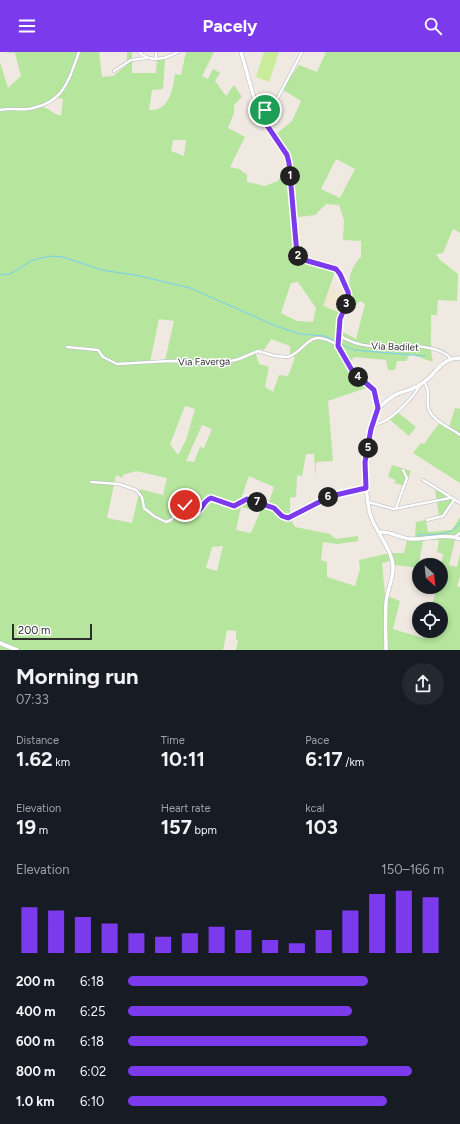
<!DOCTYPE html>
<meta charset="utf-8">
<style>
:root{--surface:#171b24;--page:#242831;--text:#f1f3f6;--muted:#9ea1a6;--accent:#7c3aed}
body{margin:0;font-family:Figtree,sans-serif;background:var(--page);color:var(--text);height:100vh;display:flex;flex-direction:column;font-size:15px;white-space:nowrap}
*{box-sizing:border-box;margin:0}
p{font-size:13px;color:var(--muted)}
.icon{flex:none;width:22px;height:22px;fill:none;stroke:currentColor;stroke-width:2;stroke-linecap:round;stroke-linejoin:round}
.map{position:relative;height:598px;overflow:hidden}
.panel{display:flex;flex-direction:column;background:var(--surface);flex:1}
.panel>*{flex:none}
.needle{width:26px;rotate:153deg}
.buttons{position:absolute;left:412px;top:506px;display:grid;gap:8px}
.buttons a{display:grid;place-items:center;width:36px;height:36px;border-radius:50%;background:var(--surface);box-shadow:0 2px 6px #0003;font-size:20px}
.scale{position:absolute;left:12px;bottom:10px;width:80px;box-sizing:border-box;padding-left:4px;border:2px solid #2e2e2e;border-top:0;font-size:11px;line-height:14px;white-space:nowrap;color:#2e2e2e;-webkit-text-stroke:3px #fff;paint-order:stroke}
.pin{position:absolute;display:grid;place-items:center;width:34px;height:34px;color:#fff;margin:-17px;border:2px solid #fff;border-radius:50%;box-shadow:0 1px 4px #0007}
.km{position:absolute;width:20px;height:20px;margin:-10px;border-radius:50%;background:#222;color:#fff;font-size:11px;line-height:20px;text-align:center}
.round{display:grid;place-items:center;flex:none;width:42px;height:42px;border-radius:21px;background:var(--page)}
.headline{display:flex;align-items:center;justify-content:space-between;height:68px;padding:0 16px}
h1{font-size:22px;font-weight:700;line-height:30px}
.figures{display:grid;grid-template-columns:repeat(3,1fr);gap:6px;height:68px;padding:4px 16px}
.figures div{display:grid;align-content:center}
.figures b{font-size:20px;font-weight:700}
.figures small{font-size:11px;font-weight:400}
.figures p{font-size:11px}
.chart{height:112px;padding:8px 16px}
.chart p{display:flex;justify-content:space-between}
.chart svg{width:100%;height:72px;margin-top:4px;stroke:var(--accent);stroke-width:6}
ul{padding:0 16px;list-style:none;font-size:13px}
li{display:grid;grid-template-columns:64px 48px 1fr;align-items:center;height:30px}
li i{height:10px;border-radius:5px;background:var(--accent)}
header{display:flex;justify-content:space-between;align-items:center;height:52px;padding:0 16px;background:var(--accent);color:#fff;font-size:18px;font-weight:700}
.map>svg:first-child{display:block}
.education{fill:#f0e6d1}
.green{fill:#b6e59e;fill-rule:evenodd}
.pitch{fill:#c9ec9a}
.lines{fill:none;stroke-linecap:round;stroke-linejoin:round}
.stream{stroke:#75cff0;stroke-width:1}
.minor-casing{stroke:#b4b7c1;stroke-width:3.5}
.tertiary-casing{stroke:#b4b7c1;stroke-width:4.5}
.secondary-casing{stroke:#b4b7c1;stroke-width:5}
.minor{stroke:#fff;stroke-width:2.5}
.tertiary{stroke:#fff;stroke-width:3.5}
.secondary{stroke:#fff;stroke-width:4}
.route-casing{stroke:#fff;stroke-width:8}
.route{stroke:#7c3aed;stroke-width:5}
.labels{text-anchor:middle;stroke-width:3;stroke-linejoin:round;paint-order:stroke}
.street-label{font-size:10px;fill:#2e2e2e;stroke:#fff}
</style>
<header><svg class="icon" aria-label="menu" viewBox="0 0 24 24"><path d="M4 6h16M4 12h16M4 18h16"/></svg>Pacely<svg class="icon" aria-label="search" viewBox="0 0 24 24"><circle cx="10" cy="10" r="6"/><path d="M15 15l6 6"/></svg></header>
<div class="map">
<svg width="460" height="598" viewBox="0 0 460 598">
<rect width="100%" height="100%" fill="#efe9e1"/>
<path class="education" d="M344 232 348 233 351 244 343 262 323 254 331 233 341 237Z"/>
<path class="green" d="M3 0H99L102 25 113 24 127 13V0H132V21H156L157 8 165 7 163 37 152 38 149 58C169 60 173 37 175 22L181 23 186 0H214L202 24 208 27 213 17 220 21 215 29 226 44 234 33 242 45 234 53V61L228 76 245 85 230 115 239 117 247 123V130L265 134 278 129 288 113 286 99 275 83 292 69 301 49 282 37 299 13 317 20 326 0H460V181L453 177 443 201 436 202 440 208 458 222 457 249 438 248 437 263H431C432 279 429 294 433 310L410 302 406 309H397L395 318H388L386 308 355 305 348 310 353 320 372 334 328 349 333 409 316 410V427L314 402H306L302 424 297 423 296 445 290 446V466L295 475 330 482 336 487 358 484V489L337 492 323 490 321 508 327 510V525L355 534 360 517 359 508 390 501H404L408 485H415L416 470 426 468 428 480 452 478 460 465V479L453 486 455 488 449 513 457 515 460 502V524L457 534 460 535V598H236L238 588H236V579L227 578 223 598H0V10L8 36 21 24 15 1ZM58 46 63 47 61 64C53 62 49 56 42 55ZM173 88H186L184 104 171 99ZM336 107 355 117 340 146 321 137ZM326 152 339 153 344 168 343 188 361 189V205C350 215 347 231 351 244L343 262 323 254 337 214 296 203 293 194 291 166 315 163ZM298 230 316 256 313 270 297 269 281 261 291 231ZM360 249 365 252 356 287 339 278 340 269ZM159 267 174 269 165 308 150 310ZM271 287 290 294V302L295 306 288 324 279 323 273 340 265 335 269 315 259 312 256 302 259 297 264 298ZM185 354 195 357 186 388 178 403 170 392ZM202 373 212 377 204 396 200 395 194 410 186 409ZM136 419 167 426 163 443 140 437 132 471 107 466 116 423 122 426 123 423ZM249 424 274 435 268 453 242 444ZM241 455 260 460 251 481 236 478ZM423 488H439L437 500 443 502 441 515V535H437L431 557H441V579H425L423 586 393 577 400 549 385 543 382 511 393 508 395 513 418 516ZM223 494 217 519 206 516 212 495Z
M455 356 460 357V431L413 401 421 391 424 392 440 370 449 375Z
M396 359 416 375 409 384 389 367Z
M392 413 411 419 405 434 394 431 396 428 388 425Z
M435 437 453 448 443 464 439 465Z"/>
<path class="pitch" d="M264 0H279L269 30 256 25Z"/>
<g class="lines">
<path class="stream" d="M0 223 10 222 33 208 51 204 63 205 102 218 140 224 190 236 276 274 300 282 325 284 337 290
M340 292 354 298 425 304
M418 483C434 482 450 485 460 471"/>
<defs>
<path id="minor" d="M139 0C150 11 166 7 178 0
M156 7V0
M114 19 131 8 147 6
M0 58C9 56 19 58 28 57 64 51 68 30 79 0
M258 60 267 57 275 51 302 0
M339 283C349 290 359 293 371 294 391 296 437 288 451 307
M67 295 98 298 103 305 117 312 169 309 227 310 239 307 258 299 275 304 288 305C309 297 307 274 339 294
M424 330C432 340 424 351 430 360 435 370 451 376 460 383
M373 372C387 374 414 345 420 333
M423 428 460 451
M91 430 119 432 136 438 142 445 144 456 154 464 166 470 171 468 182 455 188 454 196 461C203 457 203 449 211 446L234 455 243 448H250L274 456 282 464 288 466 331 444 366 436
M368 450 394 457 450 446
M396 456 407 426 403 418
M427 468 443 464 454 448
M455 485 460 481"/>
<path id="tertiary" d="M241 0 258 60 288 107 296 200C303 215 326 208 337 218 343 222 347 236 349 243L340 267 339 294 353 320 374 338 378 356
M380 480C391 479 399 486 410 487 426 488 445 481 460 487
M386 598C386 583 385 567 386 552 386 540 394 527 393 514 392 498 376 479 371 465 363 441 363 371 382 353 398 337 406 342 421 332 436 323 440 306 460 306"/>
<path id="secondary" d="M0 591 17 598"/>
</defs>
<use href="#minor" class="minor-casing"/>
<use href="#tertiary" class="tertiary-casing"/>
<use href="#secondary" class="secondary-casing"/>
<use href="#minor" class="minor"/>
<use href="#tertiary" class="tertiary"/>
<use href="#secondary" class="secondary"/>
</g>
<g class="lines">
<defs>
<path id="route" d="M185 453 189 454 193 460 196 461C203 457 203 449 211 446L234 454 247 447 274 456 282 464 288 466 331 444 366 436 365 410 371 377 378 356 374 338 353 320 338 294 340 267 349 246 348 240 340 222 336 217 301 207 297 202 289 111 287 103 258 60 265 58"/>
</defs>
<use href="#route" class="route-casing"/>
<use href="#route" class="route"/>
</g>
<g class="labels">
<g class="street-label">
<text transform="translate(395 294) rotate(2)" y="4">Via Badilet</text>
<text transform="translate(204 309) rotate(-1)" y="4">Via Faverga</text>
</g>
</g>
</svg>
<div class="buttons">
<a><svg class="needle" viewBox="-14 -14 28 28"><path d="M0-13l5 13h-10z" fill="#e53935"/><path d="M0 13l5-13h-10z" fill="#9ea1a6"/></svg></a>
<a><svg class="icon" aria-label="locate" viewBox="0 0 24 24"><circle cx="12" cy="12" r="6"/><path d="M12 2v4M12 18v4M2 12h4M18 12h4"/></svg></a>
</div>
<div class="scale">200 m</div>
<div class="pin" style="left:265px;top:58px;background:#1e9e55"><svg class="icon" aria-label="arrive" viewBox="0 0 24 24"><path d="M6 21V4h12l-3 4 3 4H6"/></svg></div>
<div class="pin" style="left:185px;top:453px;background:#d93025"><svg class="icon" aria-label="check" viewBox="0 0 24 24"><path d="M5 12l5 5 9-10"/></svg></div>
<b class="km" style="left:290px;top:124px">1</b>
<b class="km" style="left:298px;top:204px">2</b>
<b class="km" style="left:346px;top:252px">3</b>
<b class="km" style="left:358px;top:325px">4</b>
<b class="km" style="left:368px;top:396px">5</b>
<b class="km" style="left:328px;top:445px">6</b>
<b class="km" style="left:257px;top:450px">7</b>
</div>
<section class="panel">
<div class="headline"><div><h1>Morning run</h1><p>07:33</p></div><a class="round"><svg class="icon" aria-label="share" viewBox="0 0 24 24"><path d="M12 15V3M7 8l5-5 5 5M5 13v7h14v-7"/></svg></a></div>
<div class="figures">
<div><p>Distance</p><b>1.62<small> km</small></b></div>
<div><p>Time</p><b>10:11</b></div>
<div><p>Pace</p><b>6:17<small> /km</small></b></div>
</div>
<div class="figures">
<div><p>Elevation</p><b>19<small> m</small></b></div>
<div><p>Heart rate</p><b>157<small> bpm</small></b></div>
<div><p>kcal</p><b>103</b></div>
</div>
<div class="chart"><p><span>Elevation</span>150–166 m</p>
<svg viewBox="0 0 160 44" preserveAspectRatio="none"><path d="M5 44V16M15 44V18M25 44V22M35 44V26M45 44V32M55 44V34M65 44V32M75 44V28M85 44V30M95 44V36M105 44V38M115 44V30M125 44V18M135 44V8M145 44V6M155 44V10"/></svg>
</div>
<ul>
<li><b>200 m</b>6:18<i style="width:76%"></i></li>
<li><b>400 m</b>6:25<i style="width:71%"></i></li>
<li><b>600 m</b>6:18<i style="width:76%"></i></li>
<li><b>800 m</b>6:02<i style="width:90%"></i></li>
<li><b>1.0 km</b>6:10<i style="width:82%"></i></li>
</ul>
</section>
